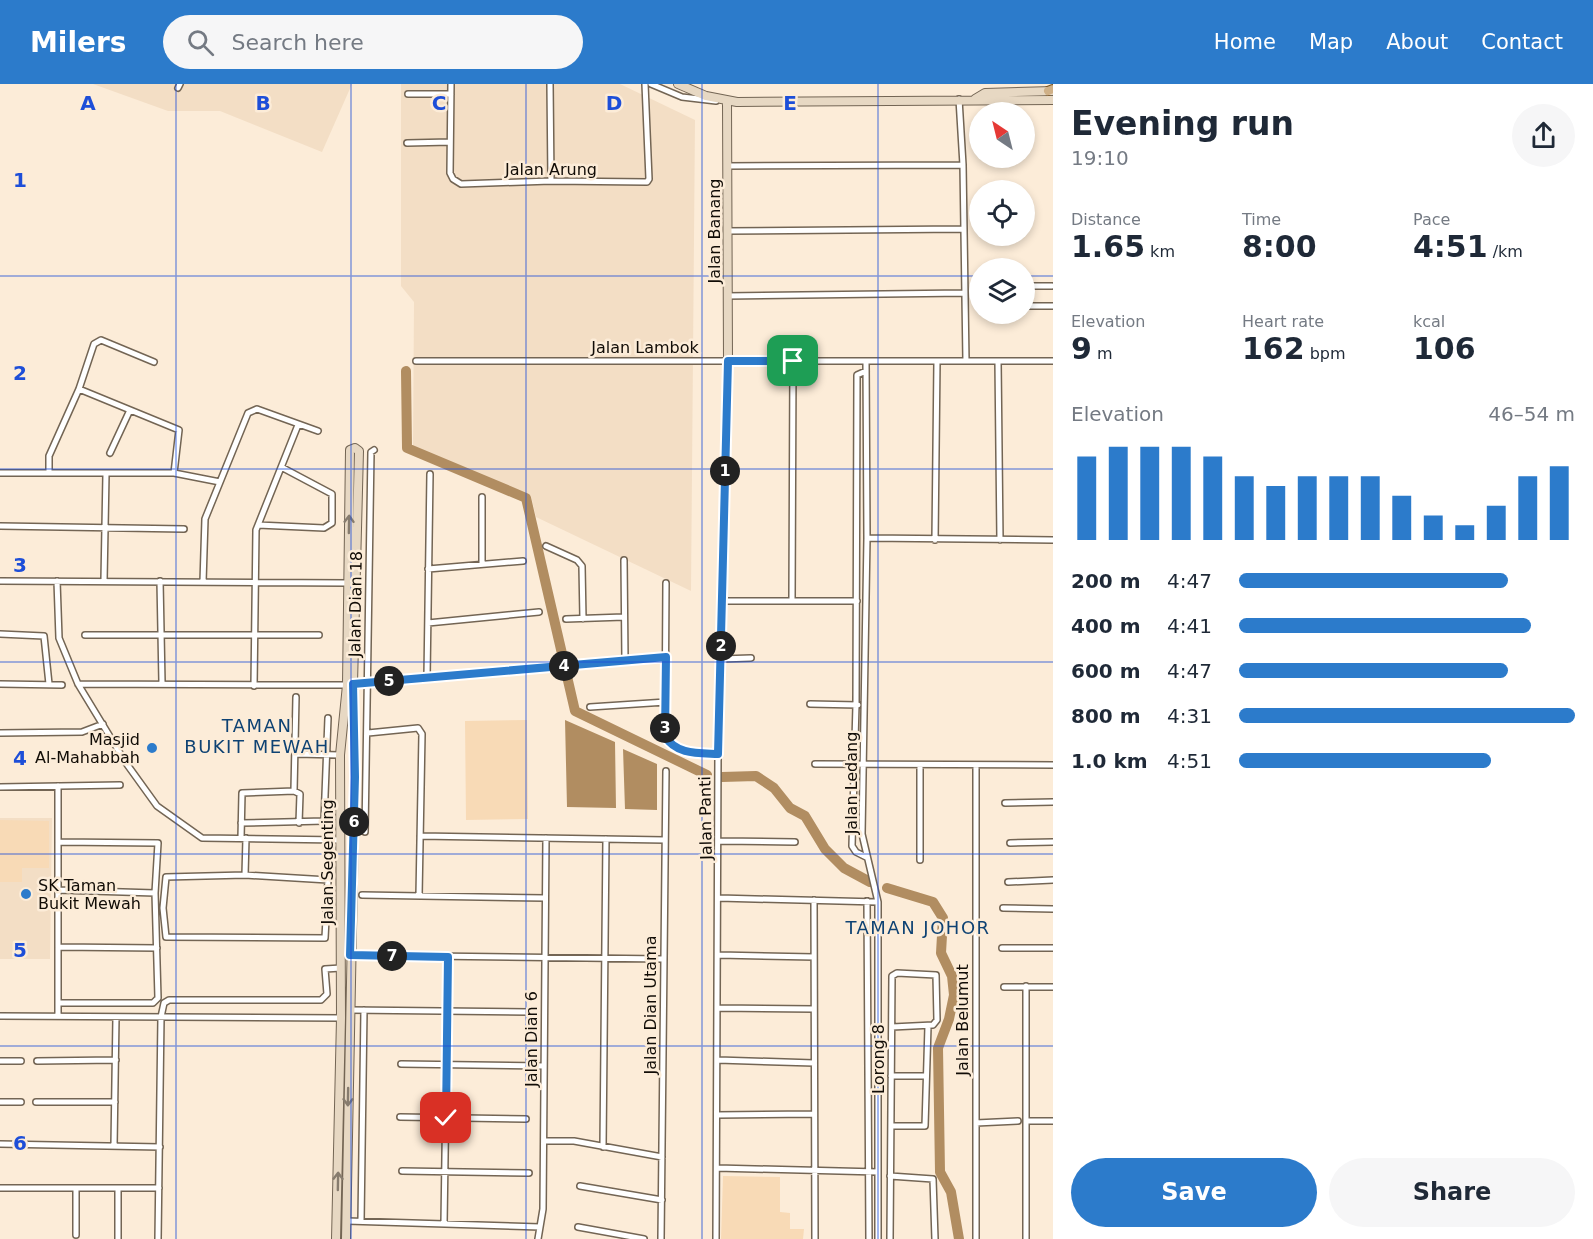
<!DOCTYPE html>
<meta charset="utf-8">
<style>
:root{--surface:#fff;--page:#f6f6f7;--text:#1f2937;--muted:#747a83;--accent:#2c7bcb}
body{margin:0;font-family:"DejaVu Sans",sans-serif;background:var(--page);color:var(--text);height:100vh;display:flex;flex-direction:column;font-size:22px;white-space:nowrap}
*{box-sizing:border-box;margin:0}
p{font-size:20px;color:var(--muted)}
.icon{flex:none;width:33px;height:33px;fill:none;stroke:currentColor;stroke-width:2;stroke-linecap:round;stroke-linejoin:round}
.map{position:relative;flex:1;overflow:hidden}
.side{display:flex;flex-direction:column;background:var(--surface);width:540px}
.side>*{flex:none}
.needle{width:39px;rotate:325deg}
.tools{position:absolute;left:969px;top:18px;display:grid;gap:12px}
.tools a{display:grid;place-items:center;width:66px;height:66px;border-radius:50%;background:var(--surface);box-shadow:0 3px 9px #0003;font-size:30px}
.pin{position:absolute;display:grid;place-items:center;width:51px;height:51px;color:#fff;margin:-26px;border-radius:12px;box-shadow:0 3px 9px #0006}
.km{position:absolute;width:30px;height:30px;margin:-15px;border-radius:50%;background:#222;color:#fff;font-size:16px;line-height:30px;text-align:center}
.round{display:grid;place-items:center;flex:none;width:63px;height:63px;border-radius:32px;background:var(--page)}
.head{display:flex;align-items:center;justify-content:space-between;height:102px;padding:0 18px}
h1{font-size:33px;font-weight:700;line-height:45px}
.stats{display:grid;grid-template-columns:repeat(3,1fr);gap:9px;height:102px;padding:6px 18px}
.stats div{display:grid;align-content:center}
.stats b{font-size:30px;font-weight:700}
.stats small{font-size:16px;font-weight:400}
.stats p{font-size:16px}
.chart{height:168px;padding:12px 18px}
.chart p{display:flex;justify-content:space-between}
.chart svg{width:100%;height:108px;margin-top:6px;stroke:var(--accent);stroke-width:6}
.action{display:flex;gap:12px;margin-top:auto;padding:12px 18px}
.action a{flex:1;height:69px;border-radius:36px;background:var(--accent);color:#fff;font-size:24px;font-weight:700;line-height:69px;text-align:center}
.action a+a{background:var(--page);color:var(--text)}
ul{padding:0 18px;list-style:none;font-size:20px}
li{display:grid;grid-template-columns:96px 72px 1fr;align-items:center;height:45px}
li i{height:15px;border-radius:8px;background:var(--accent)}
header{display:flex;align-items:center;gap:36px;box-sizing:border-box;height:84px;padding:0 30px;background:var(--accent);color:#fff}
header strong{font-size:28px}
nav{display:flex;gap:33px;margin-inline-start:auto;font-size:21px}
.search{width:420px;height:54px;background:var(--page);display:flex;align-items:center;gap:15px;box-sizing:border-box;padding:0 21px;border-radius:33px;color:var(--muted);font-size:22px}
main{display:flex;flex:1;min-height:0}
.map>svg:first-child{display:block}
.built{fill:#f3dec5}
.green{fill:#f8dab6}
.water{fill:#b18d61}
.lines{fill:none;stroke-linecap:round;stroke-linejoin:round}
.river{stroke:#b18d61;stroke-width:10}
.street-casing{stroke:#736554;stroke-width:8}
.secondary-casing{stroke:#736554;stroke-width:10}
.primary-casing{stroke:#785526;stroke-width:10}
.street{stroke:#fff;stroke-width:5}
.secondary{stroke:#e7d8c3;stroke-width:8}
.primary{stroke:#cfb087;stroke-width:8}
.oneway{stroke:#877c6e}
.route-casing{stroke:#fff;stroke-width:12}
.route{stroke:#2c7bcb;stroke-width:8}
.grid{fill:none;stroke:#1d4ed8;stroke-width:1.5;stroke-opacity:0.55}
.poi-dot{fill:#2c7bcb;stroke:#fcecd8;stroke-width:2}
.labels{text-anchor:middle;stroke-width:5;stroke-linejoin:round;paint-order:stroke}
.street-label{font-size:16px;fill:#110c06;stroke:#fcecd8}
.poi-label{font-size:16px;fill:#110c06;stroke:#fcecd8;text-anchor:end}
.neighbourhood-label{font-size:18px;letter-spacing:1.5px;fill:#0e4273;stroke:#fcecd8}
.grid-label{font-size:20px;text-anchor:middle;font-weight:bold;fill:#1d4ed8;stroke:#fcecd8;stroke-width:5;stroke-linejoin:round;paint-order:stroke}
</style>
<header>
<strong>Milers</strong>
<div class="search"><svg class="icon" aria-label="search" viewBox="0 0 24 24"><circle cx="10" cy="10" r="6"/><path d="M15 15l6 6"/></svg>Search here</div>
<nav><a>Home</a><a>Map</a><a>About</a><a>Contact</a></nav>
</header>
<main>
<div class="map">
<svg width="1053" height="1155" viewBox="0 0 1053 1155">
<rect width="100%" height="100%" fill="#fcecd8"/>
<path class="built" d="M93 0H352L322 68 220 27H168Z
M401 0H620L695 36 691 507 536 433 531 412 413 362 414 218 401 202Z
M0 734H52L50 875H0Z"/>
<path class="green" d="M527 636 528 735 466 736 465 637Z
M0 736 49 737V784H22V798H0Z
M723 1092 780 1093V1128L790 1129V1145H804L803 1155H721Z"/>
<path class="water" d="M565 636 615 658 616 724 567 723Z
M623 665 657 680V726L625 725Z"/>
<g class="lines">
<path class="river" d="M406 287 407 364 526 414 563 574
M566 588 575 627 707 691
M722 693 756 692 774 704 790 724 805 732 825 765 844 784 870 798
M887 804 933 818 943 834 941 869 952 892 954 911 949 935 938 964 940 1088 951 1108 959 1155"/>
<defs>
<path id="street" d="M451 0 450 89 453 95 461 100 551 97 647 98 649 95 645 0
M550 0 551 97
M651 0 682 13 716 17
M178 4 180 0
M408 10H451
M959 15 963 81 966 277
M407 59 450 58
M727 82 963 81
M727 147 962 145
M1024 202H1052
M727 212 965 209
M1024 222H1053
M416 277H1053
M866 277 867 454 862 750 878 818V1155
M998 277 1000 456
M79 305 179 346 174 389
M110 369 130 326
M0 389H174L220 398
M49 389V372L79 305 94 260 101 256 154 278
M258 441 324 444 332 439V410L283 384
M0 442 184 445
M867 454 1053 456
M935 456 937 277
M546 462 577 476 582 482 583 535
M624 476 625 576
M482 480V413
M428 485 523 477
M0 497 349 499
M57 497 59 554 78 600 126 679 157 722 202 754 339 756
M104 497 106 390
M160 497 162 599
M203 498 205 435 248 329 257 325 318 347
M666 499 665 652C676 671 699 669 718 670
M792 516 793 277
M721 517H857
M566 535 624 533
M428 539 539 528
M0 550 44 552 49 600
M85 551H319
M721 575 751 574
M427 593 430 390
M0 600 62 601
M78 600 347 601
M353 600 666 573
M254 602 256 446 298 341
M810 620 858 621
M590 623 666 618
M0 649 82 648 103 640
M368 649 418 644 422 650 419 812
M296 670 340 671
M815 680 1053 681
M920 682V776
M0 703 120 701
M294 707 300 710 299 739
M1005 719 1053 718
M241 739 324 737 328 634
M365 748 371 368 374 366
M420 752 665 756
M241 754 242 709 294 707 296 613
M720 757 795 758
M1010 759 1053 758
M866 773 856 768 852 762 856 621 857 291 866 287
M245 791 328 796 325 854 166 853 163 824 166 793Z
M245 791 246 754
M1008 798 1053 796
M58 806 155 809
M362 811 545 814
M719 814 878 818
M814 816 815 1155
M867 817 869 1155
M1003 824 1053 825
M58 863 157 864
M1002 864H1053
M350 871 663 875
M719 871 814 873
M1004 903H1053
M58 919H153L158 914 155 809 158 759 58 758
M718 924 814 925
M350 926 528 928
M0 932 341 934
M58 932V702
M718 976 814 979
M0 977H21
M37 977 116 976
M401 980 544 982
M891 992H926
M0 1018H21
M36 1018H115
M717 1031 814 1030
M400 1033 526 1035
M1028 1037H1053
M976 1039 1018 1037
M891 1042H925L928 942
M544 1057H574L662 1073
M0 1060 160 1063
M114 1062 116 933
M603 1063 606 755
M717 1084 878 1088
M402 1087 529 1089
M890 1092 933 1095 935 1155
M580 1102 662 1116
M0 1104H159
M347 1137 540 1143
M361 1137 364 926
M444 1140 448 873
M578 1143 644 1155
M76 1151V1104
M118 1155V1104
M158 1155 161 933 164 919 169 916H321L327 910 325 885 341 884
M538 1155 543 1125 546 754
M661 1155 666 687
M716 1155 718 670 728 277
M890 1155 892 892 897 889 936 891 937 936 933 941 892 943
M976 1155V681
M1026 1155V902"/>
<path id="secondary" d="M678 0 706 12 737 18 1053 16
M975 15 985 9 1053 7
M727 17 728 277
M336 1155 341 934 340 671 347 601 350 366 355 364 359 367 353 600 355 693 346 1155"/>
<path id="primary" d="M1048 7 1053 5"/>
</defs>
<use href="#street" class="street-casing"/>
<use href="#secondary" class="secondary-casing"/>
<use href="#primary" class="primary-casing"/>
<use href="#street" class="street"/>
<use href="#secondary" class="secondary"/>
<use href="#primary" class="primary"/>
</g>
<defs><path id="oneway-shaft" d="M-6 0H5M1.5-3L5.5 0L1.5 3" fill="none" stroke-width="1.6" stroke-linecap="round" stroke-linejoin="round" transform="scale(1.5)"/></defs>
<g class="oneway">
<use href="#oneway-shaft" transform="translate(349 440) rotate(-89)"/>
<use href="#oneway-shaft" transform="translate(348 1013) rotate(91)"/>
<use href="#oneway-shaft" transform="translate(338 1097) rotate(-89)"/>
</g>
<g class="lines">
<defs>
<path id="route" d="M446 1034 448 873 350 871 355 693 353 600 666 573 665 652C676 671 699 669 718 670L728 277H793"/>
</defs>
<use href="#route" class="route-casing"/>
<use href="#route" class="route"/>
</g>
<path class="grid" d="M176 0V1155M351 0V1155M526 0V1155M702 0V1155M878 0V1155M0 192H980M1024 192H1053M0 385H1053M0 578H1053M0 770H1053M0 962H1053"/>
<g class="poi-dot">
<circle cx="152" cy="664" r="6"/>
<circle cx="26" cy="810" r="6"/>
</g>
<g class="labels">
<g class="street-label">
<text x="551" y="91">Jalan Arung</text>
<text transform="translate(714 147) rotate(-90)" y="6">Jalan Banang</text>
<text x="645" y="269">Jalan Lambok</text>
<text transform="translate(355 520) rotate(-89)" y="6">Jalan Dian 18</text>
<text transform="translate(851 699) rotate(-90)" y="6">Jalan Ledang</text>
<text transform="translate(705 734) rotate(-91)" y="6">Jalan Panti</text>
<text transform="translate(327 778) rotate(-90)" y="6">Jalan Segenting</text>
<text transform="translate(650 921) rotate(-90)" y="6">Jalan Dian Utama</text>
<text transform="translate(962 936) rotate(-90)" y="6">Jalan Belumut</text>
<text transform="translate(531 955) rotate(-90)" y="6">Jalan Dian 6</text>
<text transform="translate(878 975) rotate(-90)" y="6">Lorong 8</text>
</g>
<g class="poi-label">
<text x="140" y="661">Masjid<tspan x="140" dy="18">Al-Mahabbah</tspan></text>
<text x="38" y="807" text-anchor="start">SK Taman<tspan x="38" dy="18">Bukit Mewah</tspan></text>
</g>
<g class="neighbourhood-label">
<text x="257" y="648">TAMAN<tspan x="257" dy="21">BUKIT MEWAH</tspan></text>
<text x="918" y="850">TAMAN JOHOR</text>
</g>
</g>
<g class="grid-label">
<text x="88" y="26">A</text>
<text x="263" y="26">B</text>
<text x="439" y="26">C</text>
<text x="614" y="26">D</text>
<text x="790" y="26">E</text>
<text x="20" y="103">1</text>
<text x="20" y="296">2</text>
<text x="20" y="488">3</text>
<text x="20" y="681">4</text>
<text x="20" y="873">5</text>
<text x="20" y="1066">6</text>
</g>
</svg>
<div class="tools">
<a><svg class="needle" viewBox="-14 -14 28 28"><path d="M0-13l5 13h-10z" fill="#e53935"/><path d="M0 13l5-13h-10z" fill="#747a83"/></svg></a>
<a><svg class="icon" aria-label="locate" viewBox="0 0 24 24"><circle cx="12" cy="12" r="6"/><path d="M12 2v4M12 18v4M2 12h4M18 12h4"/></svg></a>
<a><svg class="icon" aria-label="layers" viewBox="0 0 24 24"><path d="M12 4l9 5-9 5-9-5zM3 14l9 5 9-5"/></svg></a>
</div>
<div class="pin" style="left:793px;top:277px;background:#1e9e55"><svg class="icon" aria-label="arrive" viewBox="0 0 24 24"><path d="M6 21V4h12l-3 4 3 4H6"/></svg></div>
<div class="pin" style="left:446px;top:1034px;background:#d93025"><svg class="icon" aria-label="check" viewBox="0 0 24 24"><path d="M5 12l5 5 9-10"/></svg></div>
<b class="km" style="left:725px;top:387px">1</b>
<b class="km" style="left:721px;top:562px">2</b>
<b class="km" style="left:665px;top:644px">3</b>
<b class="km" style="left:564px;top:582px">4</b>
<b class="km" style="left:389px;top:597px">5</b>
<b class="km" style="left:354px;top:738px">6</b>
<b class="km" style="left:392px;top:872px">7</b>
</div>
<section class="side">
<div class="head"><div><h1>Evening run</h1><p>19:10</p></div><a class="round"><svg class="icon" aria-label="share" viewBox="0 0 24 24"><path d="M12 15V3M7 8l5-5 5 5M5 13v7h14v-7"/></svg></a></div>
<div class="stats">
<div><p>Distance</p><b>1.65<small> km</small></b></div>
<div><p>Time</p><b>8:00</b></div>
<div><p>Pace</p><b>4:51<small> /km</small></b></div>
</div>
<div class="stats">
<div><p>Elevation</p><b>9<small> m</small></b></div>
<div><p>Heart rate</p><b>162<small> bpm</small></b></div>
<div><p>kcal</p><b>106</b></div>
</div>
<div class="chart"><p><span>Elevation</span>46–54 m</p>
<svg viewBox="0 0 160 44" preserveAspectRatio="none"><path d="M5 44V10M15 44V6M25 44V6M35 44V6M45 44V10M55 44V18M65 44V22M75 44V18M85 44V18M95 44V18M105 44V26M115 44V34M125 44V38M135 44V30M145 44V18M155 44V14"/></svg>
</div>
<ul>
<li><b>200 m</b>4:47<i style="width:80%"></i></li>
<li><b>400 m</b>4:41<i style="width:87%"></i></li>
<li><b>600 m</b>4:47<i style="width:80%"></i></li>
<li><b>800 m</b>4:31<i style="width:100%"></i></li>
<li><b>1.0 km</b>4:51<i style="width:75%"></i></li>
</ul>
<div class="action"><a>Save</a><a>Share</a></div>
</section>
</main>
